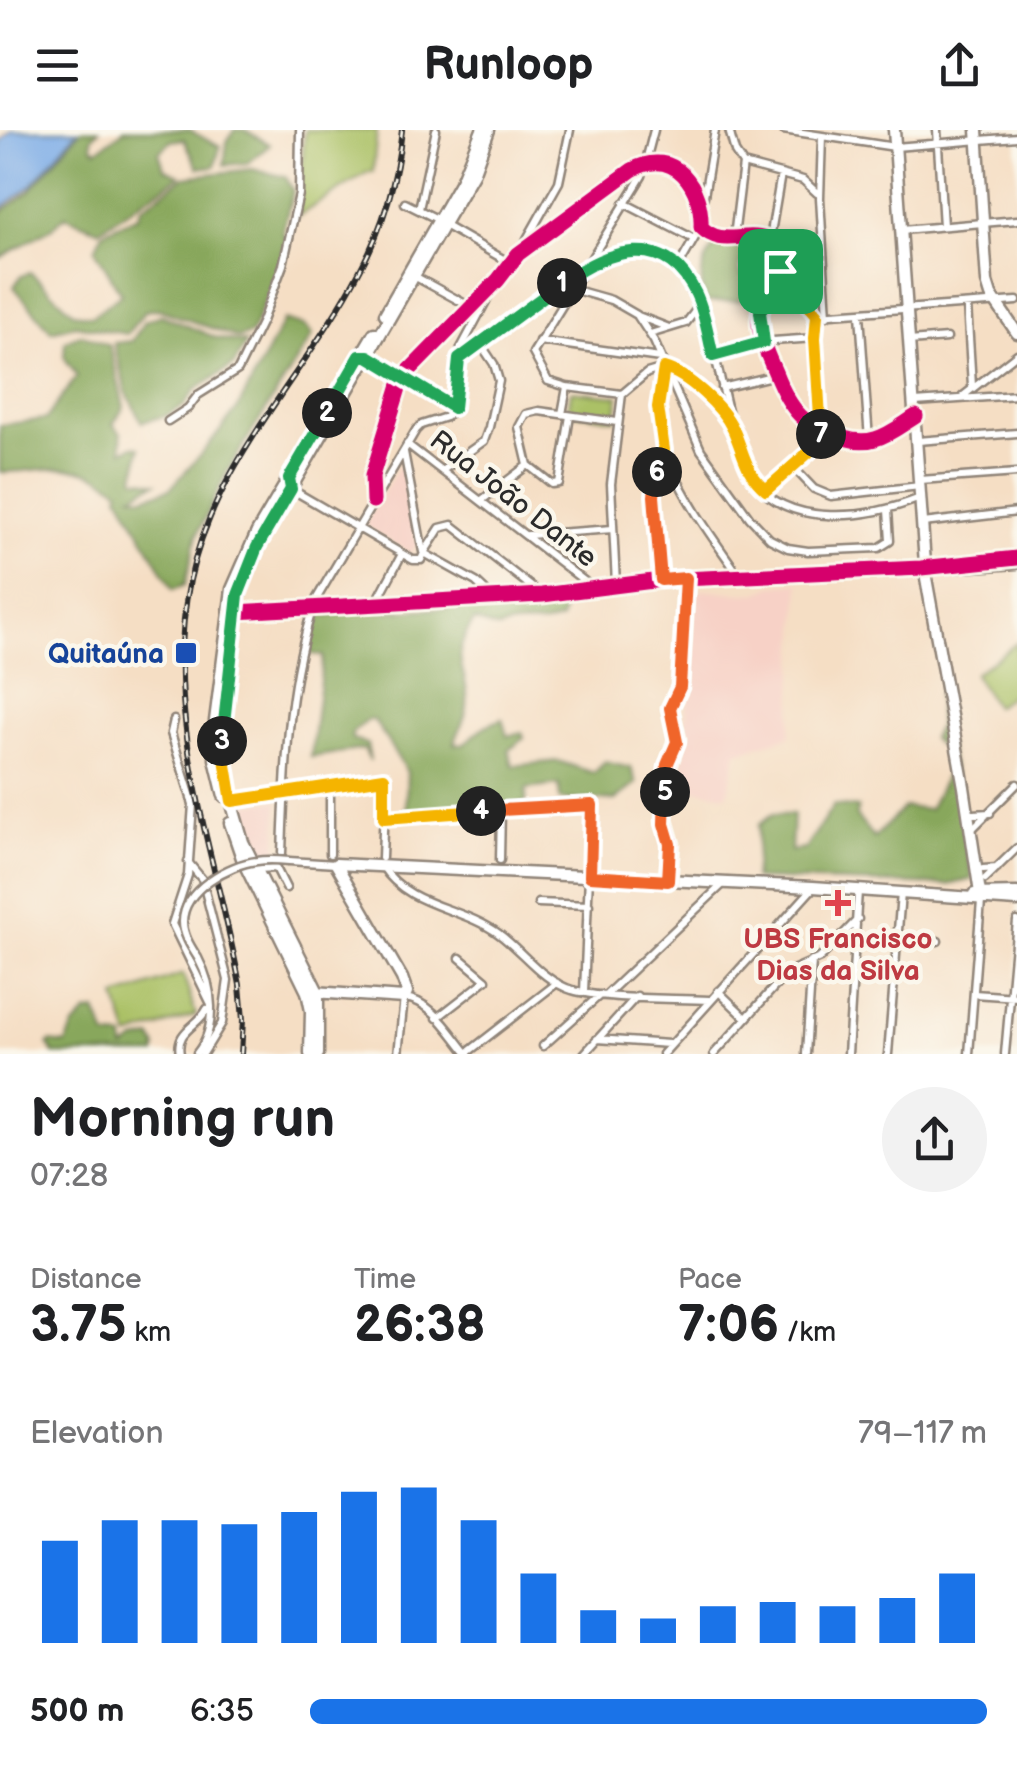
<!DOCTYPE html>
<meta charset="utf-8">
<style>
:root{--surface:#fff;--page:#f2f2f2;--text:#202124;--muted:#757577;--accent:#1a73e8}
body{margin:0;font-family:"Balsamiq Sans",sans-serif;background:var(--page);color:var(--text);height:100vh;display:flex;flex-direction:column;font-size:38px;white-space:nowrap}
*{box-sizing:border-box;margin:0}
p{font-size:32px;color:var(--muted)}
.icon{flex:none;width:55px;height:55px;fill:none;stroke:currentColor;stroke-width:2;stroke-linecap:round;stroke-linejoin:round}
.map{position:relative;height:924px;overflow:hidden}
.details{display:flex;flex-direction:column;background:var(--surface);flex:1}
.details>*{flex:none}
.pin{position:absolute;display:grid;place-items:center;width:85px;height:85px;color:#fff;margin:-42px;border-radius:20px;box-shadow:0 5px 15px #0006}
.km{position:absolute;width:50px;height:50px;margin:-25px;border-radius:50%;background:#222;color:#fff;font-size:28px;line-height:50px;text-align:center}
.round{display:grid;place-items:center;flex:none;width:105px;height:105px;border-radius:52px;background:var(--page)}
.headline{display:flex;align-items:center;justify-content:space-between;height:170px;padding:0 30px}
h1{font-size:55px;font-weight:700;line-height:75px}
.stats{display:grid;grid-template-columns:repeat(3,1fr);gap:15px;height:170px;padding:10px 30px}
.stats div{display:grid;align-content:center}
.stats b{font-size:50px;font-weight:700}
.stats small{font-size:28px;font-weight:400}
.stats p{font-size:28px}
.chart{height:280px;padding:20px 30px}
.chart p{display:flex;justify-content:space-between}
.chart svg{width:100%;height:180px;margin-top:10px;stroke:var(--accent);stroke-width:6}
ul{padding:0 30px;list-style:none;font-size:32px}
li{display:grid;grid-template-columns:160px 120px 1fr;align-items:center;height:75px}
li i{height:25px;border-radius:12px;background:var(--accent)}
header{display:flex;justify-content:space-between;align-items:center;height:130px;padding:0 30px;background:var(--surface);font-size:45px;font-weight:700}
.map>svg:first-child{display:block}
.built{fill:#f7d1c6}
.green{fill:#abc166;stroke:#6b7648;stroke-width:2.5}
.forest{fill:#88a75b;stroke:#5a6943;stroke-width:2.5}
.water{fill:#7cace7;stroke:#546c89;stroke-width:2.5}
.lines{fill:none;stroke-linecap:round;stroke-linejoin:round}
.minor-casing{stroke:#908478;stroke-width:11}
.major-casing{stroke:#908478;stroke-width:15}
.minor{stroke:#fff;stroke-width:6}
.major{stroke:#fff;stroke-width:10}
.rail-casing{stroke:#2b2b2b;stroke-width:6}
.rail{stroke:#fbf7ec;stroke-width:2.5;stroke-dasharray:8;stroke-linecap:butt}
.minor-bridge-casing{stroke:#908478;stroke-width:11;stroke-linecap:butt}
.minor-bridge{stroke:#fff;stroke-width:6}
.cycleway-casing{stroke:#fbf7ec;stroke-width:21}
.cycleway{stroke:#d6006c;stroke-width:15}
.split-1-casing{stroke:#fff;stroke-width:20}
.split-2-casing{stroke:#fff;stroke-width:20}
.split-3-casing{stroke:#fff;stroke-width:20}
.split-4-casing{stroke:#fff;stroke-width:20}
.split-5-casing{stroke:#fff;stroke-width:20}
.split-6-casing{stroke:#fff;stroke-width:20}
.split-7-casing{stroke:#fff;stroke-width:20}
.split-8-casing{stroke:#fff;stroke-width:20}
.split-1{stroke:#22a559;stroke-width:12}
.split-2{stroke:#22a559;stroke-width:12}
.split-3{stroke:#22a559;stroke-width:12}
.split-4{stroke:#f5b400;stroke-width:12}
.split-5{stroke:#f0652b;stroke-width:12}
.split-6{stroke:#f0652b;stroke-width:12}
.split-7{stroke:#f5b400;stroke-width:12}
.split-8{stroke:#f5b400;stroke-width:12}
.transit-dot{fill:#1a4fb4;stroke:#fbf7ec;stroke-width:4}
.health-dot{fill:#e0444e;stroke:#fbf7ec;stroke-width:4}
.labels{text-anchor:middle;stroke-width:9;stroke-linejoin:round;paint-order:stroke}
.street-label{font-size:28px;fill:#2b2b2b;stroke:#fbf7ec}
.transit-label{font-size:28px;font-weight:bold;fill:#164399;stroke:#fbf7ec;text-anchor:end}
.health-label{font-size:28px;font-weight:bold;fill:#be3a42;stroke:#fbf7ec}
</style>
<header><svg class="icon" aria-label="menu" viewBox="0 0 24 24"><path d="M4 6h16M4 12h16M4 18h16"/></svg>Runloop<svg class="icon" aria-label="share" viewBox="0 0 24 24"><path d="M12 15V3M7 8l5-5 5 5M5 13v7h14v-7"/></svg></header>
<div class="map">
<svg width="1017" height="924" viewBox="0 0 1017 924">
<rect width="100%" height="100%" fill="#fbf7ec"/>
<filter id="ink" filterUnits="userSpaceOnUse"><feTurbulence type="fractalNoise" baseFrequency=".01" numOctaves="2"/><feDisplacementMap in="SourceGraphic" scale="20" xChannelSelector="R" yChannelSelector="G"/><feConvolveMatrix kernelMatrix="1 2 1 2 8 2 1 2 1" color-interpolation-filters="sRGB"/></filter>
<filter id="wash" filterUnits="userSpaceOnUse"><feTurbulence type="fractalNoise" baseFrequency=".0048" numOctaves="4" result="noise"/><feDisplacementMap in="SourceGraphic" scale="40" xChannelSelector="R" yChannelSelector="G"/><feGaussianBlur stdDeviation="2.25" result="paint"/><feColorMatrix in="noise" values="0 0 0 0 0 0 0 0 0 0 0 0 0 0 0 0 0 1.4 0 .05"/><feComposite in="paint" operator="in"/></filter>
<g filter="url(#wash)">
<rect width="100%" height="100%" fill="#f5dec4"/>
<path class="built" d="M403 335 417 415 410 423 365 395 399 336Z
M800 453 790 606 737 622 727 665 681 657 695 460 757 464 772 456Z
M278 671 277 726H253L238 675Z"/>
<path class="green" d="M305 0H377L373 42H368L298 86Z
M571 261 619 266 615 289 568 282Z
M1017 513V561L995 577 974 544Z
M183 844 196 885 129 907 116 867Z"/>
<path class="forest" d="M81 0H99L92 8V17L97 20 124 0H189L220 17 215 36 198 38 184 9 171 11 159 22 164 38 180 46 99 100 65 86 53 97 0 128V83L30 61Z
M234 0H245L270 15 248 33 224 35 227 12Z
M252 39 286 47 293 61 282 103 286 106 282 131 251 204 238 208 158 179 145 181 127 204 75 195 51 201 14 157 20 147 30 142 74 183 93 186 121 164 95 119 103 102 138 86 140 79 184 47Z
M758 110 774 120 767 130 774 141 759 145 755 132 748 130 740 135 739 142 752 153 749 170 706 172C697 148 702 135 715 114L729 117Z
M161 185 217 208 246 213 234 235 195 260 184 276 165 286 142 292 126 262 114 213 132 211 145 191Z
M284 190 305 196 313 205 228 340 197 405 185 455 173 460 119 365 120 360C78 326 48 342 0 342V295L46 289 77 246 64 227 65 211 82 204 110 216 124 277 113 294 121 303 122 321 133 316 140 317 135 348 156 353 132 365 143 367 170 359 204 321 238 278Z
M565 472 561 490C540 499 519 490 499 499L474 491C446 530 470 539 467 576 466 588 458 603 454 614L463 615 485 596 502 589 507 606 522 602 524 608 509 620 513 636 558 631 594 643 605 632 631 638 637 653 615 670H560L559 655 526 659V673L406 682 407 642 374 590H367L352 603V609L367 614 370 631 364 619 311 627 323 526 307 523 319 485Z
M938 562 973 749 948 755 754 749 759 695 772 685H793L791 721 805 719 834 675 858 678 856 686 874 708 904 677 929 680 948 641 945 621 931 608 939 596Z
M96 881 107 907 124 908V919L136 911 152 908 157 918 155 924H54L48 915 50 912 66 914 73 898 86 883Z"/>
<path class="water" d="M12 0H78L31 56 0 79V12Z"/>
</g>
<g filter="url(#ink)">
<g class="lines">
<defs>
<path id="minor" d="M729 0 735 22 743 34 803 50 817 63
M783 0 895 17 1017 7
M937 0 943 96
M822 6 820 68 827 186
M405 73 439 90
M624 73 694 109
M702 78 715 0
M419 79 436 0
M444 95 510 133
M902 100 1017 90
M734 107 743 34
M770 109 781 44
M519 123 559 52 570 0
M677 139 701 97
M414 146 469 176
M572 159 611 170 637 185 654 211 701 320 750 388 770 409 788 418 808 421 879 418 890 411 888 380
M967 175 972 256
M860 184 869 310
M817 185 1017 171
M638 186 669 198
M650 204 686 193 699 176
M539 211 660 228
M909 211 947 208
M365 226 454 278
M713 226 773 211 815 208
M459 229C496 201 567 139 608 125 720 87 713 288 751 347 787 401 870 388 920 368
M664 238 689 248 729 291
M664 239C642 320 697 384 740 447
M722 258 776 245
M622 264 567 257 548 251 533 223 642 46 654 0
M963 266 1017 224
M915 272 1017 265
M562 284 567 257
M168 291 188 278 198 265 238 240 262 191 283 135 299 64 300 0
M918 311 1017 303
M407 314 592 457
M404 322 423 422
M528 335 519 297 526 284 539 281 617 292
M528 335 552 354 559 353 570 286
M793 337 814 359 831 366 920 356
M443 340 484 311 489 297 499 251 494 234 480 213
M920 350 1017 343
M291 359 413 430H421L424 423 476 452 492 467
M766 360 786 345 820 306 817 185 779 141
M482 370 528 335
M373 371 372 346 402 248 498 150 518 124 632 40C675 16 703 58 701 97 726 122 752 93 779 117 789 144 760 164 759 190 759 207 768 226 775 242 790 279 804 298 843 308 853 310 864 312 874 309 889 305 902 294 915 287
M923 393 1017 382
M528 405 613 399
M424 423 440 398 452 395 542 465
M926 441 1017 435
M661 450 654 356 663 323
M616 454 611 354 622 264 647 243 664 238
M376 473 402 424
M311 478 416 300 421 295 446 287 454 278 461 218 497 151
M236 482 542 465 661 450 921 438 1017 428
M174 590 171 603 193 674 188 745 172 794 210 872
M232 671 385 648 382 728
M973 684 990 683
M383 688 592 675 584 862
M972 699 1017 654
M282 723C285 643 287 565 310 487
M330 724V656
M500 730 501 679
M289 731 336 734
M188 732 202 749 228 850 222 893 203 924
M382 736C409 778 461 776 499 804 522 821 544 852 572 860 604 870 673 868 709 870
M258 739 276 738 286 758
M983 739 997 738
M985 749 1017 718
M668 750 671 714 664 690 667 640 677 609 670 578 680 557 686 449
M538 773 589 775
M898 809 938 811
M460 828 486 850
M718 861 746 888
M607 864 723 754
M974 864 1017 867
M437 888 486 850
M597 909 669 914
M543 916 600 865
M197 923C218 897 213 856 198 828
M467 923 557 853
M180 924C175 900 198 897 207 879
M398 924 404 868C432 870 451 904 468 924
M584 924 637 866
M663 924 813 758
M714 924 788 842 820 828 858 789
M806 924 812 831
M848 924 858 761
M888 924 901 763
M969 924 981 771
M1005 924 1017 791"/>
<path id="major" d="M894 0 926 448 964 657 981 770
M977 0 987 152 991 165 1017 203
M385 184 461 51 482 0
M342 257 374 203
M224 666 215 629V591L232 459 257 402 326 285
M230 693 243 731 307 862 311 881 310 924
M336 734 813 757 1017 771
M974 764 1017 763
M314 862 404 868 407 862 402 848 336 734
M318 924V862L243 712 231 671 222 618 236 475 257 417 473 44 489 0"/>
</defs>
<use href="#minor" class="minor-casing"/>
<use href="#major" class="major-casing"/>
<use href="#minor" class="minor"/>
<use href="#major" class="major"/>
<defs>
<path id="rail" d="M241 924 243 890 240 855C215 721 161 588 190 450 215 331 307 243 361 138 384 95 397 48 402 0"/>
</defs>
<use href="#rail" class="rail-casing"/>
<use href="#rail" class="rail"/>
<defs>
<path id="minor-bridge" d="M198 828C191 817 183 805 183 792 183 760 229 734 257 731 268 729 279 730 289 731"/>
</defs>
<use href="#minor-bridge" class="minor-bridge-casing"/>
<use href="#minor-bridge" class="minor-bridge"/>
<defs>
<path id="cycleway" d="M373 371 372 346 402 248 498 150 518 124 632 40C675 16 703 58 701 97 726 122 752 93 779 117 789 144 760 164 759 190 759 207 768 226 775 242 790 280 804 298 844 308 854 311 865 312 875 309 890 305 903 294 916 286
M235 482 542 465 661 450 921 438 1017 428
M668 751 671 714 664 690 667 640 677 609 670 578 680 557 686 449"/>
</defs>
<use href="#cycleway" class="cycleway-casing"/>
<use href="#cycleway" class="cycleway"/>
</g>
</g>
<g class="lines" filter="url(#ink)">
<defs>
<path id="split-1" d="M562 153C607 120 665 99 696 164 705 183 708 206 713 226L764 212 760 182 780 141"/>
<path id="split-2" d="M327 283 360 226H368L454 278 459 229 562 153"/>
<path id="split-3" d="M222 611 238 465 257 417 291 359 289 348 327 283"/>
<path id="split-4" d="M222 611 232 671 384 648V688L481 681"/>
<path id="split-5" d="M481 681 592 675 590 746 668 751 670 714 664 694 665 662"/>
<path id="split-6" d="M657 342 654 366 661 450 686 448 680 557 670 578 677 612 667 635 665 662"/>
<path id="split-7" d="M657 342 664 320 658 277 664 238C687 244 723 277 733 299 744 323 745 343 766 360L809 322 821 304"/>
<path id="split-8" d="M780 141 817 185 815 208 821 304"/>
</defs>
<use href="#split-1" class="split-1-casing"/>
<use href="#split-2" class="split-2-casing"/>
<use href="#split-3" class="split-3-casing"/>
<use href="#split-4" class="split-4-casing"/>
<use href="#split-5" class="split-5-casing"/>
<use href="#split-6" class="split-6-casing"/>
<use href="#split-7" class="split-7-casing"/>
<use href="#split-8" class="split-8-casing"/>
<use href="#split-1" class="split-1"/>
<use href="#split-2" class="split-2"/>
<use href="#split-3" class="split-3"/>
<use href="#split-4" class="split-4"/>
<use href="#split-5" class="split-5"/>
<use href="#split-6" class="split-6"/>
<use href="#split-7" class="split-7"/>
<use href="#split-8" class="split-8"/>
</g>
<rect class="transit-dot" x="174" y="511" width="24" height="24" rx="5"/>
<path class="health-dot" d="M833 758h10v10h10v10h-10v10h-10v-10h-10v-10h10z"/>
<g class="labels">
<g class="street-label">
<text transform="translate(514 368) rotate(38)" y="10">Rua João Dante</text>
</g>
<g class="transit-label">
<text x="164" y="533">Quitaúna</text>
</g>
<g class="health-label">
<text x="838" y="818">UBS Francisco<tspan x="838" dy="32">Dias da Silva</tspan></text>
</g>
</g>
</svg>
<div class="pin" style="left:780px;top:141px;background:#1e9e55"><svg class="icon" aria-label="arrive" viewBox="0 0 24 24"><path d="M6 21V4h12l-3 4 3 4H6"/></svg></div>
<b class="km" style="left:562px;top:153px">1</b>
<b class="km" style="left:327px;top:283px">2</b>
<b class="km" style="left:222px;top:611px">3</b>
<b class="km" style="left:481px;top:681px">4</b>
<b class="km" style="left:665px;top:662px">5</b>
<b class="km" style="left:657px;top:342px">6</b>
<b class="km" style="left:821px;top:304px">7</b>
</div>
<section class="details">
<div class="headline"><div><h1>Morning run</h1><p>07:28</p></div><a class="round"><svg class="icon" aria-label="share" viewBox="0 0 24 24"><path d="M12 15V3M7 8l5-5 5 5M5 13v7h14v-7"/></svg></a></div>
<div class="stats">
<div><p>Distance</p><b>3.75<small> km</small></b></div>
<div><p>Time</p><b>26:38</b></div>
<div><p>Pace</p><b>7:06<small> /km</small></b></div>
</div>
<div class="chart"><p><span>Elevation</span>79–117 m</p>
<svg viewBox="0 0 160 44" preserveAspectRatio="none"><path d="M5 44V19M15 44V14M25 44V14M35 44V15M45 44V12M55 44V7M65 44V6M75 44V14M85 44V27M95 44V36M105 44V38M115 44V35M125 44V34M135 44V35M145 44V33M155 44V27"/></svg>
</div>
<ul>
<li><b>500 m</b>6:35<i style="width:100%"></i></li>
</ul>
</section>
